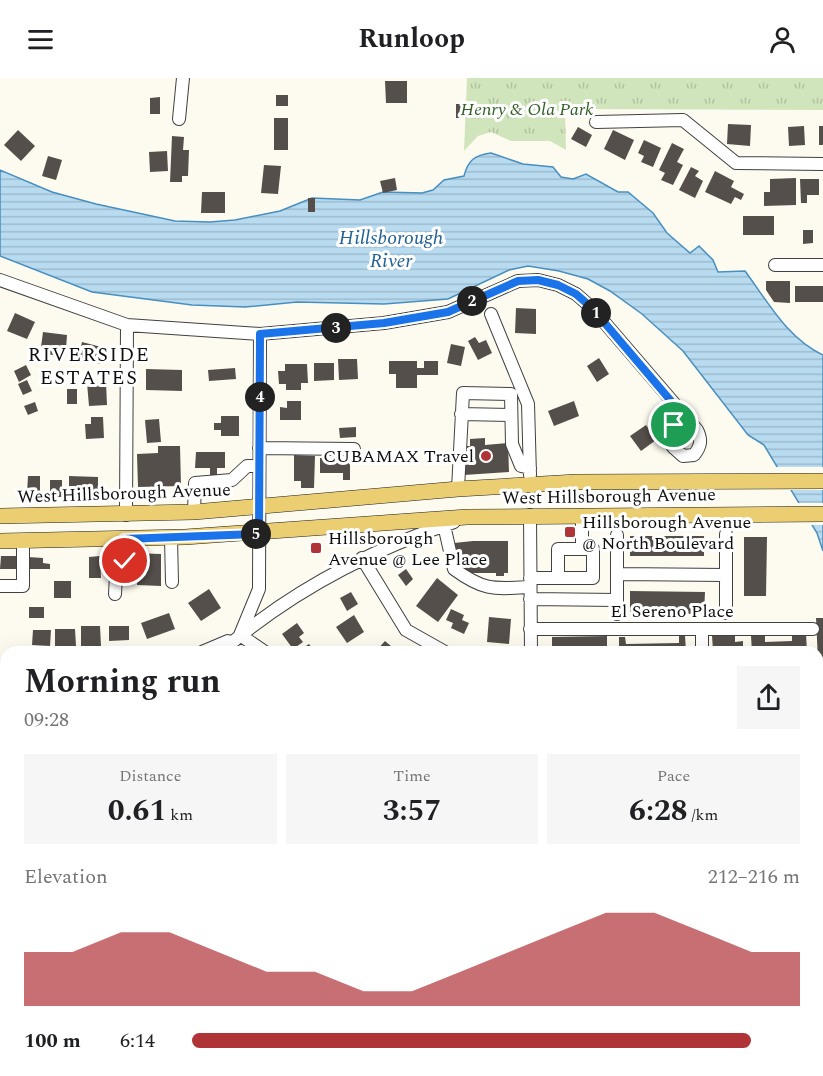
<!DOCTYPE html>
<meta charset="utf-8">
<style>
:root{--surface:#fff;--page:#f6f6f6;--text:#202124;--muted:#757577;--accent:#b03338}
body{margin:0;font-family:Spectral,serif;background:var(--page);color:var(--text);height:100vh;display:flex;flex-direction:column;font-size:22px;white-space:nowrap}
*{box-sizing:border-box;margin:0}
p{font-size:20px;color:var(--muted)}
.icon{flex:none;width:33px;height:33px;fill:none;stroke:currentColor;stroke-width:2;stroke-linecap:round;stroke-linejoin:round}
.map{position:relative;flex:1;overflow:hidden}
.panel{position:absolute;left:0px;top:568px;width:824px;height:430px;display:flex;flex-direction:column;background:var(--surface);border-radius:18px 18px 0 0;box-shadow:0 6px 24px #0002}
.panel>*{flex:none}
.pin{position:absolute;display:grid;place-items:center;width:51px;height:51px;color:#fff;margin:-26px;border:3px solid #fff;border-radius:50%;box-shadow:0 2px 6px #0007}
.km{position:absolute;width:30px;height:30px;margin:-15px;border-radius:50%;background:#222;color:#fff;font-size:16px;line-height:30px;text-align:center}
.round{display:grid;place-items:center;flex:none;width:63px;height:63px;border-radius:0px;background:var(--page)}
.overview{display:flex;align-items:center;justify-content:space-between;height:102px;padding:0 24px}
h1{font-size:33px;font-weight:700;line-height:45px}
.figures{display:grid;grid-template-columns:repeat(3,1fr);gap:9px;height:102px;padding:6px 24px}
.figures div{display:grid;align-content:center;border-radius:0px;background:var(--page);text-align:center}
.figures b{font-size:30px;font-weight:700}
.figures small{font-size:16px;font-weight:400}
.figures p{font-size:16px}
.chart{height:168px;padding:12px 24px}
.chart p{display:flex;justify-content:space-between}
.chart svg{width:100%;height:108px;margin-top:6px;fill:var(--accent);opacity:.7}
ul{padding:0 24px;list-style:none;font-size:20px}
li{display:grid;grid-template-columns:96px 72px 1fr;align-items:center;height:45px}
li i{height:15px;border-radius:8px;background:var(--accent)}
header{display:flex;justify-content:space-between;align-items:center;height:78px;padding:0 24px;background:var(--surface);font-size:27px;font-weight:700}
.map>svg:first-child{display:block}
.park{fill:url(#park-tufts)}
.water{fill:url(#water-rules);stroke:#478fc0;stroke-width:1.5}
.pier{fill:#fdfbf0}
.building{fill:#554f4b}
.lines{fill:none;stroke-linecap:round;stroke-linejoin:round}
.minor-casing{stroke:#414141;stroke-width:14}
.major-casing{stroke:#1f1f1f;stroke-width:16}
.minor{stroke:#fff;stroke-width:12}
.major{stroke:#ebce72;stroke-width:15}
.route-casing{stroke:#fff;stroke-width:12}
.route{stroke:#1a73e8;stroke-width:8}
.poi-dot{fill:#b03338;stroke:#fff;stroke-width:2}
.labels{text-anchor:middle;stroke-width:6;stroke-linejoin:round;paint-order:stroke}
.park-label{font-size:18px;font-style:italic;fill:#305f24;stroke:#fff}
.poi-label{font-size:18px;fill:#0e0e0e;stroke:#fff;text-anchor:start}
.street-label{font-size:18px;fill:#0e0e0e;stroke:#fff}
.water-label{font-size:20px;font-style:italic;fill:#236294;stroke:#fff}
.neighbourhood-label{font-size:20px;letter-spacing:1.5px;fill:#0e0e0e;stroke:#fff}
</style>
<header><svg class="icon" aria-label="menu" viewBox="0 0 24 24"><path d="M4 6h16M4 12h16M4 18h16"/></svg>Runloop<svg class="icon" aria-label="person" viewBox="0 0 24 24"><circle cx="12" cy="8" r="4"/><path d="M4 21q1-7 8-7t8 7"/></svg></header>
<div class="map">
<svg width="823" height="998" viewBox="0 0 823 998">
<defs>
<pattern id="park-tufts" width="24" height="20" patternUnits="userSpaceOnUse" patternTransform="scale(1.5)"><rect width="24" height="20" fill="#d1e5bc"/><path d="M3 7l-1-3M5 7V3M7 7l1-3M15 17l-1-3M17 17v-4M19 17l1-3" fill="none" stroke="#b2c3a0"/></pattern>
<pattern id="water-rules" width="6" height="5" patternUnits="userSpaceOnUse" patternTransform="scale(1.5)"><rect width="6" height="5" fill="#b9dbf0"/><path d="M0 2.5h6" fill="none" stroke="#9ebbcd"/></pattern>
</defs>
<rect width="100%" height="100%" fill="#fdfbf0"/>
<path class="park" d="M467 0H823V32L565 31 566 72 550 63H511L491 54 478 58 464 73Z"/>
<path class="water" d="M491 75 523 86 553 89 561 99 573 101 586 96 618 114H628L653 135 667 155 690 175 699 168 713 182 718 194 745 193C768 224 787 260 823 277V473L817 455 764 367 748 357 683 273 642 236 610 213 588 201 559 193 528 188 509 192 448 221 384 226 297 224 245 229 192 227 92 214 0 178V92L52 114 96 126 175 143 210 144 235 142 280 133 312 120 360 122 383 114 422 115 433 112 444 102 464 98C468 82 475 77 491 75Z
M823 768V998H755L756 993H818V784Z"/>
<path class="pier" d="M772 389H823V412H788Z
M796 425H823V447H809Z"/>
<path class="building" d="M385 3H407V25H386Z
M276 17H288V28H276Z
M160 19V36H150V20Z
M456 26H467V40H456Z
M274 40H288V72H274Z
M728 46 751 47 750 68 727 66Z
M804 48 805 67 789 68 788 49Z
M819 48H823V67H819Z
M578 49 592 57 586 69 571 61Z
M18 52 35 68 21 83 4 67Z
M613 52 634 62 625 82 604 71Z
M172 58 184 59 183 72H189L188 98H182V104H170Z
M644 62 661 70 653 89 641 84 644 78 638 75Z
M672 65 684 71 677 84 683 87 673 107 661 102 665 95 659 92Z
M167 73 168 93 150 94 149 74Z
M48 78 62 82 56 102 42 98Z
M264 87 281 88 278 116 261 115Z
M691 89 699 93 695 98 703 103 695 120 679 112Z
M715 93 734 103 731 109 744 116 741 122 735 119 731 126 705 114Z
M395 100 397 112 383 115 380 103Z
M796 100V127L764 128V114H770V101Z
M800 101H819V117H807V125H801Z
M202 114H225V135H201Z
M308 120H315V134H308Z
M743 138H774V157H743Z
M803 152H813V165L803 166Z
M766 203H790V225L774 224 766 212Z
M795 208H823V224H795Z
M516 230 536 231V256L515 255Z
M15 235 35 244 27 261 7 253Z
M43 254 67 257 66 271H60L59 278 46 276 47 269H41Z
M475 259 479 265 486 262 492 275 478 282 468 263Z
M82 264 105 270 101 286 78 281Z
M451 266 465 269 461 288 447 285Z
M599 280 609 296 597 304 587 288Z
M338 281H357L358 301 339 302Z
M389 283H417V290H424V283H438V297H417V310H396V296H389Z
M314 285H334V302L314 303Z
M285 286H307L308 305H301V312H286V306H279L278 293H285Z
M26 287 31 297 19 304 14 293Z
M235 290 236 301 209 303 208 292Z
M146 291 182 292V313L146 312Z
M27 302 32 313 23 317 18 306Z
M106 304 107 327 89 328 87 305Z
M67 311H77V326H67Z
M287 323H301V342H280V329L287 330Z
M574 323 579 338 554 348 548 333Z
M35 324 38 333 28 337 24 328Z
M221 338H239V358H221V352H214V345H221Z
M91 339H103L104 360 86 361 85 346H91Z
M159 341 161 364 147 365 145 342Z
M646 347 656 362 641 373 630 358Z
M356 349V359L340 360 339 350Z
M485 360V367L508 365 509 394 464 397 463 368H470V361Z
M158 368H180L181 408 138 409 137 376 158 375Z
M196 374H225V390H217V398H210V390H195Z
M294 377 315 378 314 410H301V403H294Z
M320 380H350V402H343V395H320Z
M28 398H40V416L27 415Z
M69 398 98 399V414H69Z
M50 402H62V419H50Z
M630 458H704V478H630Z
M744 459H767L766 518H744Z
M473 463H508V495H504V498H496V495H466L461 486V474H454V465Z
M130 475 161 476V508L137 507 138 488H130Z
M1 478H21V491H0Z
M100 478 101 500H89V479Z
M106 478H122V490H106Z
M28 479 43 480V485L50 486V491H28Z
M406 491 413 501 406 508 398 497Z
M437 500 458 517 438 544 416 528Z
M54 503H71V520H54Z
M209 511 221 530 201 543 188 525Z
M630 513 705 514 704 536 630 535Z
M351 514 358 526 347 533 340 520Z
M29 529H44V540H29Z
M451 531 464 537 462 542 469 545 464 556 451 550 453 545 446 542Z
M169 535 175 551 147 561 141 545Z
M354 537 364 554 347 565 336 549Z
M489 539 511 541 509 566 487 564Z
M816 540H823V583H818Z
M297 545 304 555 299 559 303 564 293 571 282 556Z
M81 548H100L101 568H81Z
M109 548H129V562L109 563Z
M55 551H75L76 568 55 569Z
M33 552H51L50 568 32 567Z
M792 556H806L807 574H752L751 558 765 557V564L792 563Z
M685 557 686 574H619V559H625L626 566 679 565V558Z
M735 557V564L743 563V574H720V571L713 572 712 558Z
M607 558V574H552V559Z
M385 563 398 574H375Z
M309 566 315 574H296Z
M0 612 6 617V637L0 632Z
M818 683 823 684V697L818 696Z
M818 701 823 703V738L818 751Z
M6 710V725L0 719Z
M0 775 6 779V792L0 802Z
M6 933V950L0 947Z
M0 952 6 955V972L0 983Z
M44 993H61L69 998H41Z
M143 993H161L157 998H148Z
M250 993H258L262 998H244Z
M370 993H394L395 998H371Z
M417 993H435L434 998 417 996Z
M572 993H585V998H572Z"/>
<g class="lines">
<defs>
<path id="minor" d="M179 41 183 0
M596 44 683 42 736 85 823 86
M775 187H823
M0 202 127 247 260 256 384 245 448 234 518 203 538 202 558 207 576 216 592 230 697 352C702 362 701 368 694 377L683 378 673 369 674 347 671 323
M491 236 528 326 530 397
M461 336 511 337
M259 370 354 371
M458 411 463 315 511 316 512 366 521 388 530 390
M194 434 195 405 232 402 247 388H259
M126 437 127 247
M530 437 531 574
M582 437V471
M444 447 454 491C484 513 494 511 530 509
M617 457V536
M171 460 172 504
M362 480 406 552 445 574
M617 496 726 497
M530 500H593V471H558V500
M0 508H23V462
M115 516 116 498 124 493V461
M530 521 617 522
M726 535V456
M530 551H813
M702 552V574
M240 557 259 511 260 256
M240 557 265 574
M202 574 228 563
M221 574C289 514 368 473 454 444
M0 592H6
M0 662 6 667
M0 862 6 851
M102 998 105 993
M314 998 321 993
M525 998 526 993
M619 998V993"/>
<path id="major" d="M0 438 194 434 458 411 576 404 823 403
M0 463 185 459 467 439 823 436"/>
</defs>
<use href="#minor" class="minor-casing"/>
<use href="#major" class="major-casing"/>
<use href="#minor" class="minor"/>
<use href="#major" class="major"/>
</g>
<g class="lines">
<defs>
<path id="route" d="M125 483 124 461 259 456 260 256 384 245 448 234 518 203 538 202 558 207 576 216 592 230 671 323 674 347"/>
</defs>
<use href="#route" class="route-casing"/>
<use href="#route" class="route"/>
</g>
<g class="poi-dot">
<circle cx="486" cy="378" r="6"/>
<rect x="564" y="448" width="12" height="12" rx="3"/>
<rect x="310" y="464" width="12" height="12" rx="3"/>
</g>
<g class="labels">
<g class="park-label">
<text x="527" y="37">Henry &amp; Ola Park</text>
</g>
<g class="poi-label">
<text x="474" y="384" text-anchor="end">CUBAMAX Travel</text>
<text x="582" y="450">Hillsborough Avenue<tspan x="582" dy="21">@ North Boulevard</tspan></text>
<text x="328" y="466">Hillsborough<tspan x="328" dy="21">Avenue @ Lee Place</tspan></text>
</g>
<g class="street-label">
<text transform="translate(124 415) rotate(-2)" y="6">West Hillsborough Avenue</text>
<text transform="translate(609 418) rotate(-1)" y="6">West Hillsborough Avenue</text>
<text x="672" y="539">El Sereno Place</text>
</g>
<g class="water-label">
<text x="391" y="166">Hillsborough<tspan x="391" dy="23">River</tspan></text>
</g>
<g class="neighbourhood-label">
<text x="89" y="283">RIVERSIDE<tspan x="89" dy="23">ESTATES</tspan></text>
</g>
</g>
</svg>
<div class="pin" style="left:674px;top:347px;background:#1e9e55"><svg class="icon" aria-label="arrive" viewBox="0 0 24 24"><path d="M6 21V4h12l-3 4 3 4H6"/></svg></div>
<div class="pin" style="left:125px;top:483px;background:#d93025"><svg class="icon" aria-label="check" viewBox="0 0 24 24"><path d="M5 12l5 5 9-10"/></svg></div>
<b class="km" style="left:596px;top:235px">1</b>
<b class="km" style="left:472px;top:223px">2</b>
<b class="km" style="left:336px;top:250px">3</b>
<b class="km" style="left:260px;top:319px">4</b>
<b class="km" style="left:256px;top:456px">5</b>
<section class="panel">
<div class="overview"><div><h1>Morning run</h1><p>09:28</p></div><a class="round"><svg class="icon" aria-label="share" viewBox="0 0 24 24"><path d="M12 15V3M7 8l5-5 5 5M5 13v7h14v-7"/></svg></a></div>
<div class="figures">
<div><p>Distance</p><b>0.61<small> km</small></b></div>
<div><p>Time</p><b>3:57</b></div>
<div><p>Pace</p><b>6:28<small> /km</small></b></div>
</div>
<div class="chart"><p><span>Elevation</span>212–216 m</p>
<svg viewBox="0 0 160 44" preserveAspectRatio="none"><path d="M0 44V22L10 22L20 14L30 14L40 22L50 30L60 30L70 38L80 38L90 30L100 22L110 14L120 6L130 6L140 14L150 22L160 22V44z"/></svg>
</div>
<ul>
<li><b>100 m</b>6:14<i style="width:92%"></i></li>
</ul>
</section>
</div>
